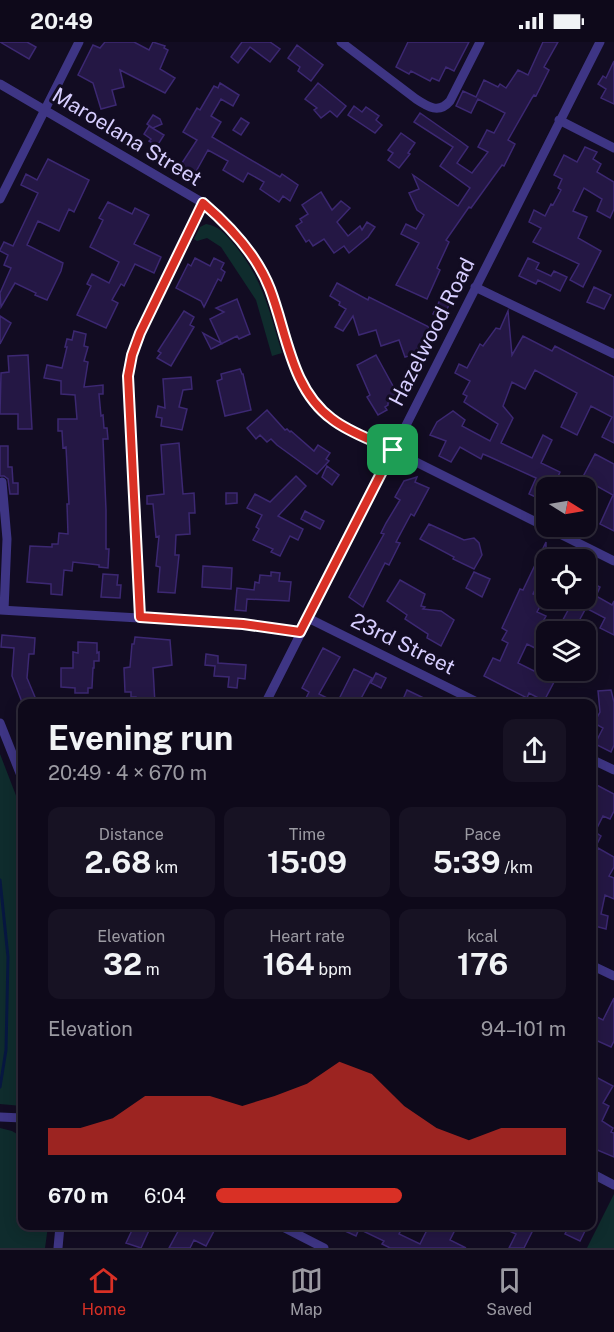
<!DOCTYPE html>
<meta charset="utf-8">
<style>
:root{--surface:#0e091a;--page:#171223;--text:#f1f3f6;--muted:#9b9aa2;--line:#2e2a39;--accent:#d93025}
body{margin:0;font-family:"Public Sans",sans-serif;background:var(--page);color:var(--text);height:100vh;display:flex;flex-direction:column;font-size:22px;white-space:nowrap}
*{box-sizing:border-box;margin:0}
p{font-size:20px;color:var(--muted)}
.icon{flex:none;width:33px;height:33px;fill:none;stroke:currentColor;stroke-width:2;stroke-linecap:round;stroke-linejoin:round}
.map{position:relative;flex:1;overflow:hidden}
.drawer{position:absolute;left:18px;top:657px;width:578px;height:531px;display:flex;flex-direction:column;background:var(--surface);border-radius:12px;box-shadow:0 3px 15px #0003,0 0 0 2px var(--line)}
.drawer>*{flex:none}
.needle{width:39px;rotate:101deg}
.tools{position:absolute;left:536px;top:435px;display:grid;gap:12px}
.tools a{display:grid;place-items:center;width:60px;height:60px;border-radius:12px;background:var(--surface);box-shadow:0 3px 15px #0003,0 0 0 2px var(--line);font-size:30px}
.pin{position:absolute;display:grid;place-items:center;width:51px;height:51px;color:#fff;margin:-26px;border-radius:12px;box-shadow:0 3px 9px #0006}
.round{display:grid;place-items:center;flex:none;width:63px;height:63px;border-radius:12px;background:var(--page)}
.overview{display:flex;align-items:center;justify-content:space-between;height:102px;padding:0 30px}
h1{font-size:33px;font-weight:700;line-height:45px}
.stats{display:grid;grid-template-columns:repeat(3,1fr);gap:9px;height:102px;padding:6px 30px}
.stats div{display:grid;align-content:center;border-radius:12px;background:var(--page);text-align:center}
.stats b{font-size:30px;font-weight:700}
.stats small{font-size:16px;font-weight:400}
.stats p{font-size:16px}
.chart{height:168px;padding:12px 30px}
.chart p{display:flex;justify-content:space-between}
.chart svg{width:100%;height:108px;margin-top:6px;fill:var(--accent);opacity:.7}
ul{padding:0 30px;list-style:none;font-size:20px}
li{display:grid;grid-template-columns:96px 72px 1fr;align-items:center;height:45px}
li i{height:15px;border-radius:8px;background:var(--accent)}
.status{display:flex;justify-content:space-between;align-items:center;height:42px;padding:0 30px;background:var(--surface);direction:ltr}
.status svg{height:16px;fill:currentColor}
.menu{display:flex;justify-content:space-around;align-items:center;height:84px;border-top:2px solid var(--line);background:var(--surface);font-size:16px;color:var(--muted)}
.menu a{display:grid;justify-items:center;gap:3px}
.menu .selected{color:var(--accent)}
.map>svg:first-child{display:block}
.green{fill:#0f2c2d}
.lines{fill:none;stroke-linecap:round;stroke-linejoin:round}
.stream{stroke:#071741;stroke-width:3}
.building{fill:#241744;stroke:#3c2872;stroke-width:1.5;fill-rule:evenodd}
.minor{stroke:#3e3584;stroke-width:9}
.route-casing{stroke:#fff;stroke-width:12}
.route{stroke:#d93025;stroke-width:8}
.labels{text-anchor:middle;stroke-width:6;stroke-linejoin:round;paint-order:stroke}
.street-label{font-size:21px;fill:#d7ceff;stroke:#120c22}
</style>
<div class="status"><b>20:49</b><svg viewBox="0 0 49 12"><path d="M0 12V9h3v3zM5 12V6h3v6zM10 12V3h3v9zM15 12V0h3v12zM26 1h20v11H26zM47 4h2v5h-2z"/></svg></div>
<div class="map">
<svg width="614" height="1206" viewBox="0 0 614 1206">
<rect width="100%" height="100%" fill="#120c22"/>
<path class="green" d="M206 182C219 184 224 191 232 200 263 236 269 268 282 311L272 314 256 258 221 205 207 196 197 199 194 197 200 185Z
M0 712 22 769V1064L0 1062Z
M0 1086 12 1089 22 1095V1184H48L45 1206H0Z
M614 1152V1206H587Z"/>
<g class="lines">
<path class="stream" d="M0 838 8 915 6 1008 0 1045"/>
</g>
<path class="building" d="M0 0H27L36 5 29 17Z
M105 0H134L149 8 153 0 165 4 164 6 168 8 160 27 175 36 165 51 120 28 124 45 112 48 116 63 101 67 93 41 78 33 93 3 100 6Z
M242 0H270L280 7 270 20 250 5 238 21 231 15Z
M408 0H469L454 29 446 25 439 39 432 36 430 39 411 29 409 32 396 25Z
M543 0H558L544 25 549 28 536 54 534 53 532 56 508 98 515 102 504 124 502 123 471 166 469 165 446 198 449 200 437 226 440 228 427 257 396 243 419 201 401 192 406 182 416 187 424 173 417 168 409 151 419 147 413 133 458 164 470 146 440 124 453 105 414 80 420 71 460 99 468 105 457 121 472 131 488 110 478 105 487 88 494 91 505 71 478 57 471 71 456 64 463 49 476 55 484 38 498 45 500 42 506 46 518 28 528 33Z
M297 3 323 23 311 39 298 29 300 25 288 16Z
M614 19V62L601 56 606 47 598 42 603 34 606 36Z
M220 41 239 53 233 64 221 57 211 74 221 80 212 95 280 135 282 132 298 143 290 159 283 154 279 160 260 147 264 140 248 131 243 140 223 128 228 119 208 108 194 133 180 124 197 98 183 90 197 66 200 68 214 44 218 46Z
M318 41 346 64 337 75 330 69 321 76 314 68 317 66 305 57Z
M354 64 362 70 366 65 379 74 376 78 382 83 375 91 348 73Z
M153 73 160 77 162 82 153 86 147 82Z
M241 76 249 81 241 93 233 88Z
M149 84 164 93 157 104 149 99 151 97 144 92Z
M401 91 415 101 408 111 410 112 399 126 388 118 393 111 388 108Z
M585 105 597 110 593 117 601 122 597 130 614 140V167L610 176 597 169 602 157 584 146 573 169 587 175 578 196 601 209 583 245 570 238 579 222 533 200 541 186 529 180 534 168 545 174 551 162 553 163 561 148 558 146 562 137 554 133 564 113 577 120Z
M48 117 89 138 74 170 69 167 59 189 38 179 27 203 63 221 61 229 47 258 35 253 36 251 15 241 1 265 0 251 11 226 4 223 8 213 0 209V208L4 200 13 204 38 151 21 143 26 132 37 138Z
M321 150 332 168 341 159 350 166 337 180 348 194 360 184 362 188 367 180 375 185 368 195 349 211 344 204 334 211 324 197 313 204 309 198 306 200 296 184 302 180 300 177 308 172 302 163Z
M108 160 132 172 135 166 149 173 134 202 161 215 154 231 135 222 124 244 121 242 112 258 118 261 106 286 77 273 91 244 87 242 92 232 109 241 119 220 90 205 103 178 99 176Z
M195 216 210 224 214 216 224 221 221 227 225 230 221 239 218 237 204 265 201 259 176 246 188 222 191 224Z
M528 216 539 221 536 227 551 234 554 229 567 235 560 249 538 238 536 242 519 234Z
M337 241 368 258 369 255 429 285 415 312 405 315 399 298 381 304 376 288 359 293 353 274 343 289 335 285 346 267 339 263 340 260 330 254Z
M594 245 611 253 604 267 587 260Z
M441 256 450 261 442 277 433 272Z
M237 257 250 292 239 297 237 294 211 307 203 291 221 301 210 277 224 270 216 266Z
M184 269 194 275 190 283 194 285 171 324 157 316 161 311 158 309Z
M508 269 512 313 523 294 552 309 555 304 614 335V401L602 395 612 375 591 364 577 393 561 385 577 351 535 328 525 347 512 340 503 364 513 376 501 401 532 416 543 393 552 398 541 421 560 430 553 446H546V460L529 452 536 436 490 415 483 412 481 417 460 405 451 420 439 414 446 399 430 393 437 380 453 369 465 378 462 384 490 399 498 382 464 360 467 354 463 352 470 339 455 331 459 322 467 326 480 302 483 304 496 286 500 287Z
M0 274 11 281 0 302Z
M74 289 86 292 84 304 88 305 84 319 88 320 84 345 103 343V352H99L101 374 103 373 104 386H107L108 397H103L106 468V507H109L108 526 99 525V523L73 520 72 529 64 528 62 553 51 552V542L27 540 30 504 52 505V502H58L59 491 68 492 67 462H69L66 405 63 406 62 389H58V377H77L75 353 61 352V339L44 336 47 323 62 326 67 305H65L67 297 72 298Z
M28 313 32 387H18V372H0L1 331 9 330 8 314Z
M376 313 399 355 388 361V363L385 365 387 368 378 373 367 355 370 353 357 323Z
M240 327 242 332H243L251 368 225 374 217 339 222 337 221 332Z
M191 335 192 347 183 348 179 365 187 367 182 388 161 384 162 376 156 375 158 364 165 366 163 337Z
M267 368 285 388 287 387 290 390 291 389 314 409 318 403 330 411 326 417 329 419 317 432 277 403 271 397 267 400 260 393 256 397 247 386Z
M179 401 183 452 194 451 195 471H189L190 492 176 493 175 513H179L175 551 158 550 160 525 156 524 159 494 156 495 153 462H147V454L164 452 161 403Z
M0 404H8V425H12L13 441H18V452H10L8 437 4 434H0Z
M595 412 614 422V489L600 482 613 453 595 443 585 463V446H577Z
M327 424 339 433 332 443 322 435Z
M296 434 306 444 278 474 303 487 298 498 290 494 280 514 271 510 273 507 253 498 259 487 256 485 262 473 247 466 255 452 270 460Z
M417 435 415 440 429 446 414 474 411 472 396 500 400 501 389 523 385 521 363 565 349 555 384 492 381 491 386 481 400 458 395 455 404 439Z
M226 451H237V461L226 462Z
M305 469 324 479 320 487 301 477Z
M429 482 464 498 474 496 479 501 482 513 474 527 453 517 454 515 420 497Z
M546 500V508L553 511 550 518H546V526L533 552 544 557 537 570 546 574 537 590 546 595V628H554L550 638 554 640 544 659 529 651 527 656 484 634 493 616 500 619 508 601 502 598 507 589 502 586 520 547 523 548ZM527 602 543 610 534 629 518 621Z
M203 524 232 526 231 547 202 545Z
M271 530 280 531 279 539 291 540 289 559 247 557 246 569 235 568 237 546 254 548 255 540 259 541 260 533 271 534Z
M474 530 490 537 482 555 466 546Z
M588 530 597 535 594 542 600 545 596 554 612 563 614 559V593L600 586 605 576 586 566 573 590H563L558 587 573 559 568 556H585V535Z
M103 532 118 533 117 543H121L120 556 101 555Z
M400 538 425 552 421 564 425 565 423 567 441 569 454 578 441 604 427 596 428 592 405 577 407 573 387 559Z
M2 593 35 596 34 612H29L27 636 35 655 22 660 12 634 14 606 1 605Z
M135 595 170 598 172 623 153 626 155 662H136V655H131V650H125L124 626 130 625 132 602H134Z
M78 600 97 601V611L99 610V619H94V626H93L92 646H88V651H75V646L61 645V626H73V610L78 611Z
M323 606 340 615 319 652 337 661 354 627 372 636 358 662H303L309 650 302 646Z
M206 612 218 614V621L246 623 245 637 238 636 237 646 228 645 229 635 214 634 215 624 205 623Z
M376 631 386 636 381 646 371 641Z
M407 648 436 662H401Z
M611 648 614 660V703L611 710 595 702 603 686 594 681 600 670 598 649Z
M591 740 614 752V769L610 777 603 774 595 790 601 794 591 814Z
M598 806 614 815V825L609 834 614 836V857L605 853 601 872 608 874 606 887 591 883V819Z
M614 956V999L611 1005 591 996V972L603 978Z
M594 1034 613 1044 603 1061 609 1064 602 1079 613 1086 611 1090 614 1091V1115L595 1107 597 1103 591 1101V1074L595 1065 591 1063V1039Z
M134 1184H151L141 1206 126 1201Z
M181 1184H203L214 1189 206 1204 194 1198 190 1206H169Z
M334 1184H392L401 1188 399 1192 420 1202 429 1184H457L450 1198 466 1206H390L382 1202 384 1199 359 1187 356 1194Z
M498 1184H535L524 1206H509L516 1192Z
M569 1184H578L586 1187 580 1199 565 1192Z"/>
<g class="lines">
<path class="minor" d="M341 0 416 57C428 65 439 72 450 59L480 0
M0 42 203 161C231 185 257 213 270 247 290 298 289 338 332 378L614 519
M559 78 614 106
M0 157 79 0
M475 245 614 312
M2 440 7 497 4 568
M0 568 243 582 300 590
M140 575 128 334 132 313 140 291 203 161
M308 576 481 662
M265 662 600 0
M0 681 22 736
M591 717 614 728
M591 923 614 934
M0 1075 22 1076
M591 1131 614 1143
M281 1184 324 1206
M58 1206 60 1184"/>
</g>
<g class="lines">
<defs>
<path id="route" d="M203 161C231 185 257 213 270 247 287 291 291 347 332 377 350 391 373 398 393 408L300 590 243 582 140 575 128 334 132 313 140 291Z"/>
</defs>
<use href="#route" class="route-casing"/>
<use href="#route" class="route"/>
</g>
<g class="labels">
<g class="street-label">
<text transform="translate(127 95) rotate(31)" y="7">Maroelana Street</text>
<text transform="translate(432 290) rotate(-63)" y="7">Hazelwood Road</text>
<text transform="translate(403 602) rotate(26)" y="7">23rd Street</text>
</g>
</g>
</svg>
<div class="tools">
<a><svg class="needle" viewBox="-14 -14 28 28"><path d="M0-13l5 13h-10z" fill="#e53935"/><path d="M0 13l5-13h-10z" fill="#9b9aa2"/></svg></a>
<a><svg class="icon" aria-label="locate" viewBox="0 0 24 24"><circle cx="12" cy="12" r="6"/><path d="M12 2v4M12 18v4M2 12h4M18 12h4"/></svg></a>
<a><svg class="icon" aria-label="layers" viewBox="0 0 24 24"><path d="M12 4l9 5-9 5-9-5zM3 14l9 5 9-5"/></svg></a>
</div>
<div class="pin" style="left:393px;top:408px;background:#1e9e55"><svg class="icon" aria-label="arrive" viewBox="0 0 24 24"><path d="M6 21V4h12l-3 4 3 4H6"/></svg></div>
<section class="drawer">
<div class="overview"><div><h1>Evening run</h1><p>20:49 · 4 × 670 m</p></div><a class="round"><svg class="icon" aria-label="share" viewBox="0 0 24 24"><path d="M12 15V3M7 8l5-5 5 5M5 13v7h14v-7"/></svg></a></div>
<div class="stats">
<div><p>Distance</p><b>2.68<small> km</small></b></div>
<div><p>Time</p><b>15:09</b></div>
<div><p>Pace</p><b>5:39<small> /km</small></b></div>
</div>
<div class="stats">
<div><p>Elevation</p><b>32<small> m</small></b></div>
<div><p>Heart rate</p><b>164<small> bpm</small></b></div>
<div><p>kcal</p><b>176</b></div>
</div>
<div class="chart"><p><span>Elevation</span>94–101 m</p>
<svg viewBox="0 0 160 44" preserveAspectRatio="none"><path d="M0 44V33L10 33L20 29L30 20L40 20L50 20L60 24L70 20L80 15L90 6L100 11L110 24L120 33L130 38L140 33L150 33L160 33V44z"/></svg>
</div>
<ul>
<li><b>670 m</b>6:04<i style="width:53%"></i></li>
</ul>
</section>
</div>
<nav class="menu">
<a class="selected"><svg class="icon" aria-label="home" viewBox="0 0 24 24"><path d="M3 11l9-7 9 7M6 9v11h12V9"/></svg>Home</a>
<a><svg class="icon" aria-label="map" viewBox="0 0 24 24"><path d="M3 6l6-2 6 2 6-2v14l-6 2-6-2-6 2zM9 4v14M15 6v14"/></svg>Map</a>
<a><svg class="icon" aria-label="saved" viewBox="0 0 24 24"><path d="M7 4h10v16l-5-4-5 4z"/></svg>Saved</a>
</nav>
